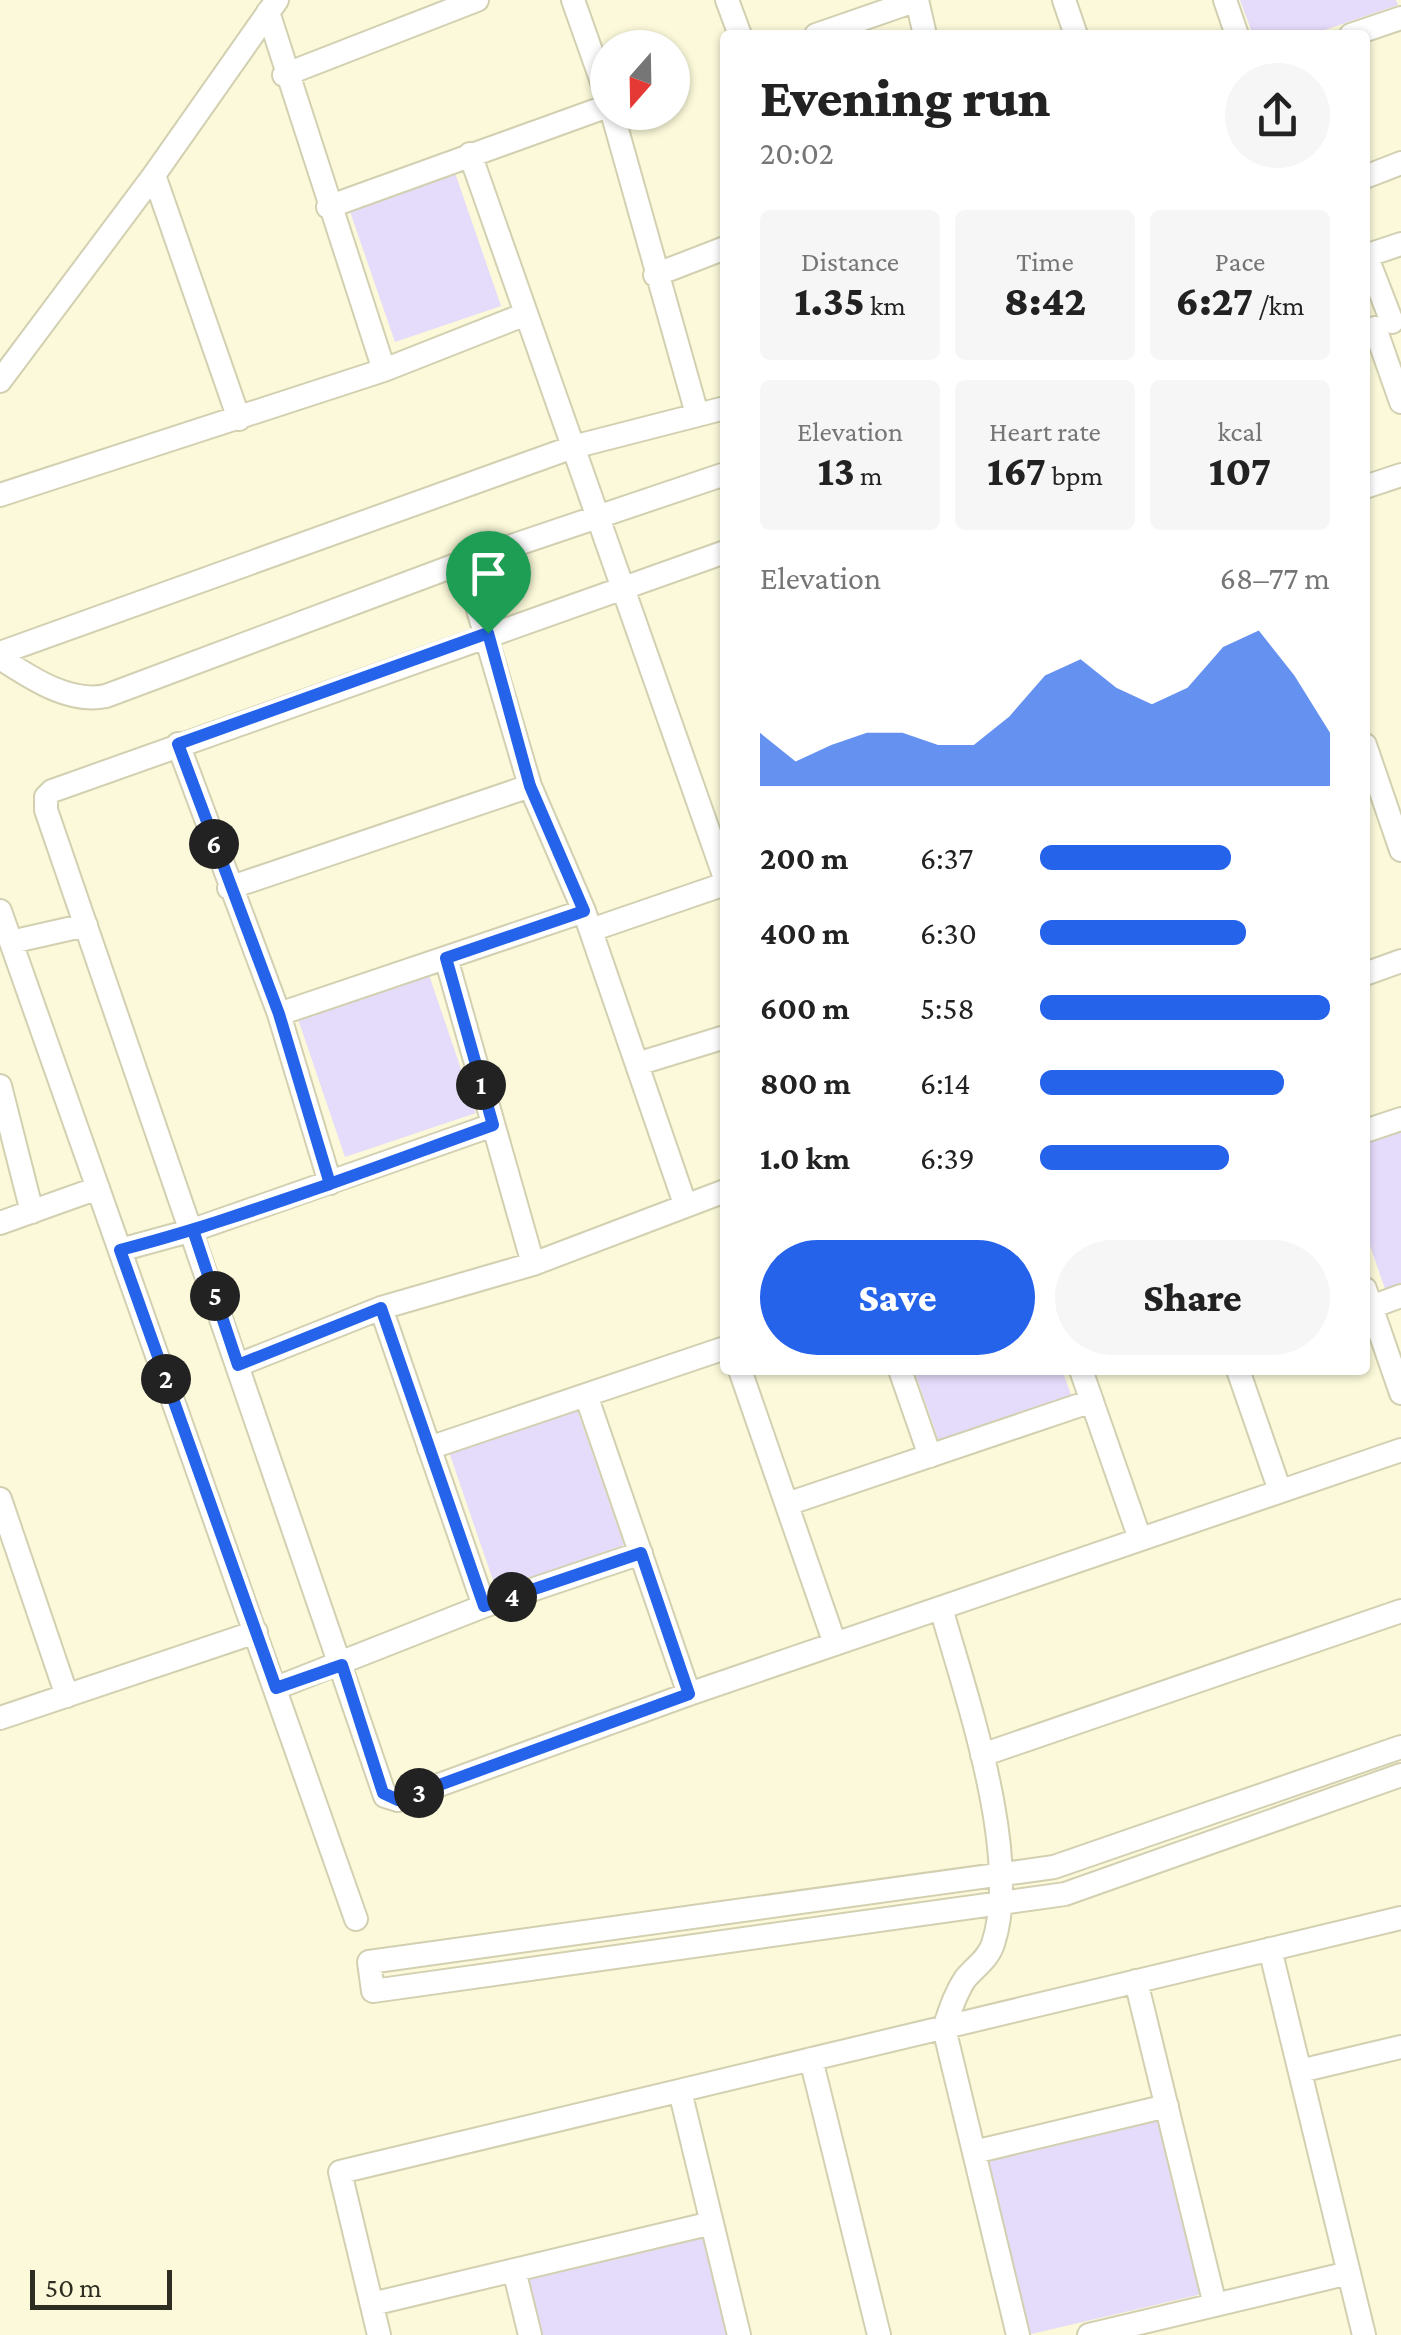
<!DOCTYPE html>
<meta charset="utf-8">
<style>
:root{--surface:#fff;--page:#f6f6f6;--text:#222;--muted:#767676;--accent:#2563eb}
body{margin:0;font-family:"Crimson Pro",serif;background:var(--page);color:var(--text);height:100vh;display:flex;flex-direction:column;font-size:38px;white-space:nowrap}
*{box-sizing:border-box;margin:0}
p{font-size:32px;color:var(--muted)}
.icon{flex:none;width:55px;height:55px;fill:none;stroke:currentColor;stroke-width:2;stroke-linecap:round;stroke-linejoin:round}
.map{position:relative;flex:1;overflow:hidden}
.side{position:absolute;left:720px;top:30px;width:650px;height:1345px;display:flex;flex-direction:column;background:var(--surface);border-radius:10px;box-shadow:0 2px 8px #0004}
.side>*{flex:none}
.needle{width:65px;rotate:200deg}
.controls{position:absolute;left:590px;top:30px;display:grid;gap:20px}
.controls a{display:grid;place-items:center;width:100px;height:100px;border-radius:50%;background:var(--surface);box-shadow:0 2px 8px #0004;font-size:50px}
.scale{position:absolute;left:30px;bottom:25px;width:142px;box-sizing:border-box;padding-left:10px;border:5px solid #2e2d21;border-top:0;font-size:28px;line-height:35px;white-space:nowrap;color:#2e2d21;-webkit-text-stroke:8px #fbf9d9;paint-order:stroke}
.pin{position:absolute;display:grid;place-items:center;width:85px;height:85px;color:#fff;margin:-102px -42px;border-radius:50% 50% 50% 0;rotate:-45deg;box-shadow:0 0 10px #0007}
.pin .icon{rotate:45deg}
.km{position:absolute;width:50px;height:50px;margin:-25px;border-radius:50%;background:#222;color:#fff;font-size:28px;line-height:50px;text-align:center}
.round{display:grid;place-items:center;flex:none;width:105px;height:105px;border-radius:52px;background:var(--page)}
.summary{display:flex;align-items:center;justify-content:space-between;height:170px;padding:0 40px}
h1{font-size:55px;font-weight:800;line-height:75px}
.metrics{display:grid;grid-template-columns:repeat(3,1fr);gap:15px;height:170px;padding:10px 40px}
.metrics div{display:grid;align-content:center;border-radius:10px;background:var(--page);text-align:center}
.metrics b{font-size:42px;font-weight:800}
.metrics small{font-size:28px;font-weight:400}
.metrics p{font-size:28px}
.chart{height:280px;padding:20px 40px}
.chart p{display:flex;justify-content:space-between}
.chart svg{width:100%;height:180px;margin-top:10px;fill:var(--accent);opacity:.7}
.cta{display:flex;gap:20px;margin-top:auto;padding:20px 40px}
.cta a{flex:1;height:115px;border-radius:60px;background:var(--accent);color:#fff;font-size:40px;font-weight:800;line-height:115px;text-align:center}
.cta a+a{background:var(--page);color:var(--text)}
ul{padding:0 40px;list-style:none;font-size:32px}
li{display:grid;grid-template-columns:160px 120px 1fr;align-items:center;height:75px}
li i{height:25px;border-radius:12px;background:var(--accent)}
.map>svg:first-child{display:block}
.green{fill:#e5dbfb}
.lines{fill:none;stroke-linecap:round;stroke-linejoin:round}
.minor-casing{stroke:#d2d0b1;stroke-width:26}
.minor{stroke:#fff;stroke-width:22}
.route-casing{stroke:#fff;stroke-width:20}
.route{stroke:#2563eb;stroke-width:12}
</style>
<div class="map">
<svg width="1401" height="2335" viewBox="0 0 1401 2335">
<rect width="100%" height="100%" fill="#fbf9d9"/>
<path class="green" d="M1240 0H1396L1398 5 1310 35H1253Z
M453 167 501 306 395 342 347 203Z
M429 975 476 1113 345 1157 298 1019Z
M1401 1127V1283L1385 1289 1365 1231V1140Z
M914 1370H1062L1072 1397 939 1442Z
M577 1409 624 1545 496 1589 449 1452Z
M1160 2119 1202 2294 1027 2335 985 2161Z
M706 2231 731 2335H540L525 2274Z"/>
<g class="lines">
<defs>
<path id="minor" d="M573 0 608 99
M727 0 740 35
M917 0 925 35
M1064 0 1076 35
M1225 0 1237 35
M268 12 384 370
M816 35 917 0
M1351 35 1401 18
M284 75 477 0
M612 112 697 414
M470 154 725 878
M154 175 239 419
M1365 177 1401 163
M328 207 608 106
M1366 255 1392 322
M1365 256 1401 244
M655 275 725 248
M1375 328 1401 402
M0 381 154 175 277 0
M1365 487 1401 475
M0 495 384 370 526 314
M725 552 52 791 46 797V810L385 1796 398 1800 689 1694 1401 1450
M464 562 530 786 584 911 685 1204
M0 653 573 447 725 408
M0 658C31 678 69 704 106 696L464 562 725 474
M178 744 279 1014 330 1183
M1365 745 1401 850
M229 888 530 786
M0 911 356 1919
M591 930 725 884
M11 942 86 925
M446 958 533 1264
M1365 974 1401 961
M279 1014 584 911
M637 1064 725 1037
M0 1086 32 1212
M1365 1131 1401 1119
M0 1223 98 1188
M120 1250 193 1230 493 1125
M1365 1289 1401 1393
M1371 1307 1401 1296
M381 1308 484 1606
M238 1365 381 1308 533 1264 725 1191
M740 1370 835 1644
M900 1370 930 1456
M1081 1370 1140 1539
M1238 1370 1280 1491
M586 1395 689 1694
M429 1448 725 1348
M0 1499 67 1696
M787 1504 1092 1401
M941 1608C966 1696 1022 1856 993 1944 988 1959 975 1967 965 1979 955 1994 950 2011 944 2028L1018 2335
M276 1688 484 1606 641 1553
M0 1718 256 1632
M1401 1747 1054 1867 369 1962 373 1991 1065 1894 1401 1775
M982 1755 1401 1611
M1270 1949 1364 2335
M1136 1981 1215 2305
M811 2059 879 2335
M1300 2071 1401 2047
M680 2091 739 2335
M974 2152 1167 2106
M514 2270 530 2335
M372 2304 712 2223
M379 2335 340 2172 1401 1918
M1089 2335 1349 2273"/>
</defs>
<use href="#minor" class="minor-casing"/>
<use href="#minor" class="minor"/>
</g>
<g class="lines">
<defs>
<path id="route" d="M488 633 530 786 584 911 446 958 493 1125C370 1169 247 1217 120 1250L276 1688 342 1665 383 1793 398 1800 689 1694 641 1553 484 1606 381 1308 238 1365 193 1230 330 1184 279 1014 178 744 488 633"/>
</defs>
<use href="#route" class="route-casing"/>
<use href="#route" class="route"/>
</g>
</svg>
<div class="controls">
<a><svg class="needle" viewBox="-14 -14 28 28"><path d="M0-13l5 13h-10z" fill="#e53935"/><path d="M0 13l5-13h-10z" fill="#767676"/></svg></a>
</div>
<div class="scale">50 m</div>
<div class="pin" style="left:488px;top:633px;background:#1e9e55"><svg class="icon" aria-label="arrive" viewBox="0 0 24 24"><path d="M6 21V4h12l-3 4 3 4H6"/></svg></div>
<b class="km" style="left:481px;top:1085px">1</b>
<b class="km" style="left:166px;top:1379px">2</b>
<b class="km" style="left:419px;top:1793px">3</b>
<b class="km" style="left:512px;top:1597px">4</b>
<b class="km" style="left:215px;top:1296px">5</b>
<b class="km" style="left:214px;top:844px">6</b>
<section class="side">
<div class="summary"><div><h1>Evening run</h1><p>20:02</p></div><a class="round"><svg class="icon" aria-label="share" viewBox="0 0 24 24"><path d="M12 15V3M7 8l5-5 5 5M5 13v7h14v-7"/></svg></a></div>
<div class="metrics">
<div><p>Distance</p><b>1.35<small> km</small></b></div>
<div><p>Time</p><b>8:42</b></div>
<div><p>Pace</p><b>6:27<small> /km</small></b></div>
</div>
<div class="metrics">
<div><p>Elevation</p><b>13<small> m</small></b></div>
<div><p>Heart rate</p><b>167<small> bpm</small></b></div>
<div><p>kcal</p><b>107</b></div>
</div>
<div class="chart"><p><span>Elevation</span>68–77 m</p>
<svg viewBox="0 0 160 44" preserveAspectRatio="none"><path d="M0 44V31L10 38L20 34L30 31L40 31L50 34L60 34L70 27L80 17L90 13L100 20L110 24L120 20L130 10L140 6L150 17L160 31V44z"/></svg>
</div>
<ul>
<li><b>200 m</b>6:37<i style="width:66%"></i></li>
<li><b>400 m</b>6:30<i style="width:71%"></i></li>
<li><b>600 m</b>5:58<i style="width:100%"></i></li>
<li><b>800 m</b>6:14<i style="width:84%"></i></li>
<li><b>1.0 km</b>6:39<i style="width:65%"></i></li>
</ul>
<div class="cta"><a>Save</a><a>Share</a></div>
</section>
</div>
